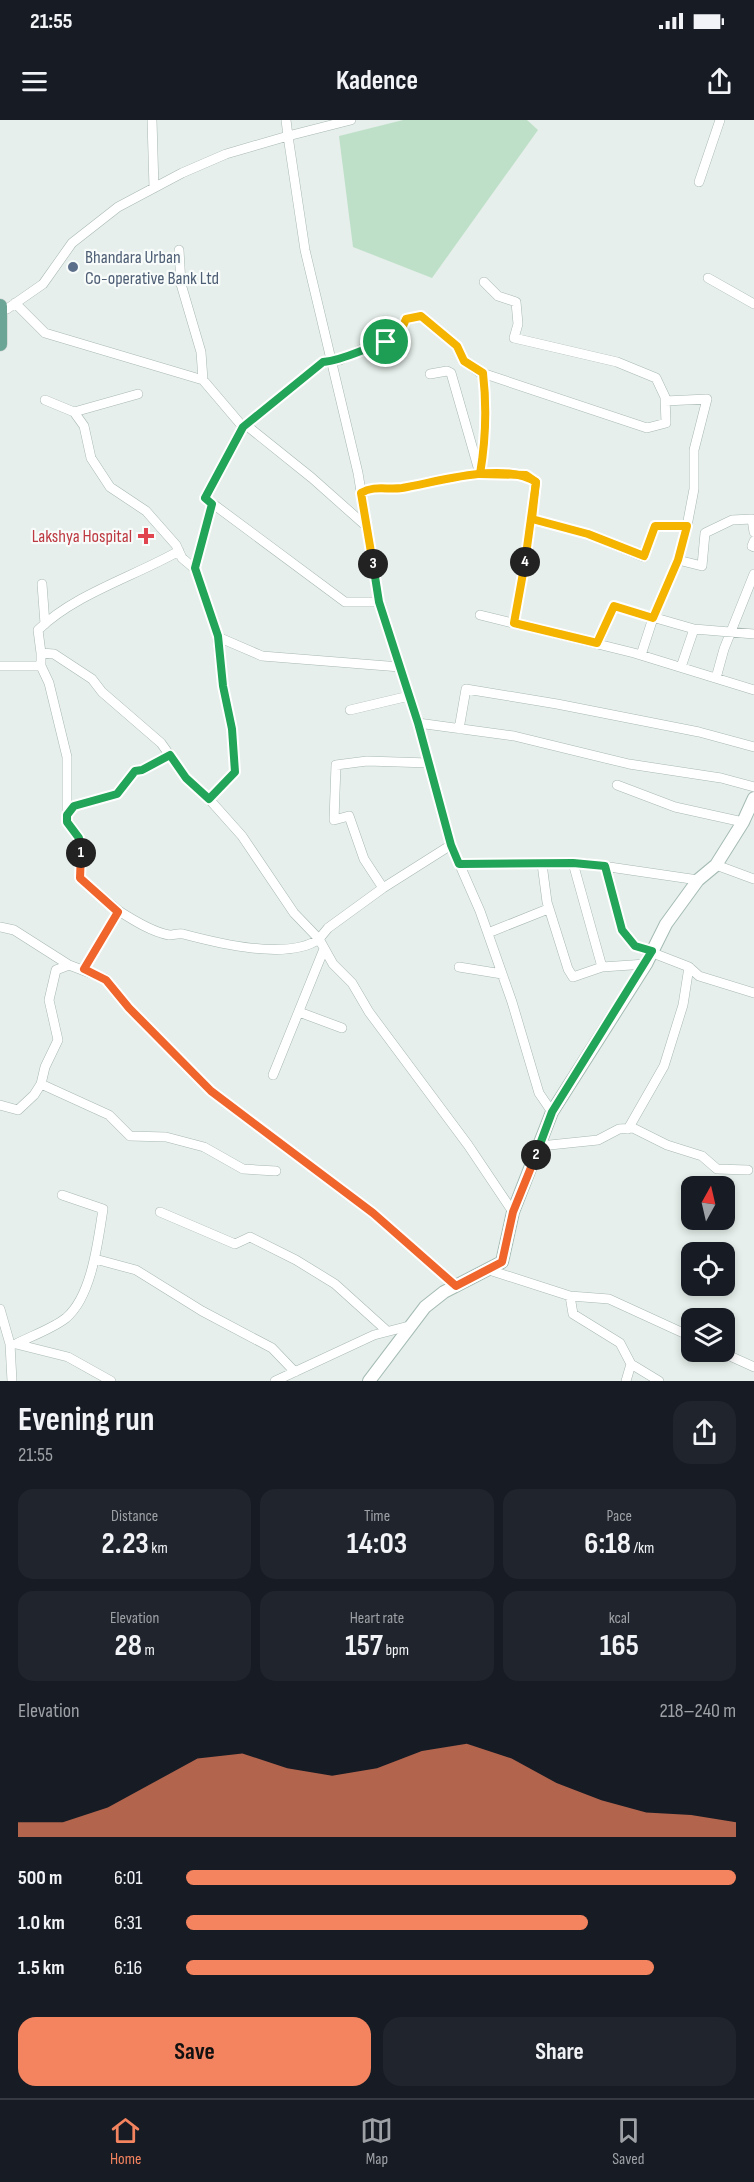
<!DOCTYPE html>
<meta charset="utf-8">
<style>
:root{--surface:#171b24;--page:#20242c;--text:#f1f3f6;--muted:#9ea1a6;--line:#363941;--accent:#f4845f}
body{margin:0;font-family:"Sofia Sans Condensed",sans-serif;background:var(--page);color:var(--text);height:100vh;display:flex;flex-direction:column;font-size:22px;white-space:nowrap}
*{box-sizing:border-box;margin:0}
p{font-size:20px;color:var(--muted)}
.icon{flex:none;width:33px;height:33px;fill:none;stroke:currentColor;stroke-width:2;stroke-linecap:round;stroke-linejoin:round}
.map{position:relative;height:1261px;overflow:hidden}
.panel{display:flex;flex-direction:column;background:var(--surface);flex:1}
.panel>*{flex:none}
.needle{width:39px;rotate:8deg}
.fabs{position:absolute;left:681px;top:1056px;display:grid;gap:12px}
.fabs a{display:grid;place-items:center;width:54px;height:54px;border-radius:12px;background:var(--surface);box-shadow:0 3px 9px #0003;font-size:30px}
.pin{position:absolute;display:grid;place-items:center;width:51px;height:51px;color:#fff;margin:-26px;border:3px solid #fff;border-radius:50%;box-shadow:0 2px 6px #0007}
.km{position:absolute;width:30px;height:30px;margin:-15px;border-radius:50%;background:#222;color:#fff;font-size:16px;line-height:30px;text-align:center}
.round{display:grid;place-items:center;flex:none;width:63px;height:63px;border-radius:18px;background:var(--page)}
.headline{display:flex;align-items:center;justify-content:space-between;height:102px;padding:0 18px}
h1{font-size:33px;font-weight:700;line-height:45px}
.stats{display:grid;grid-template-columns:repeat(3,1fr);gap:9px;height:102px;padding:6px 18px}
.stats div{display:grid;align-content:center;border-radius:15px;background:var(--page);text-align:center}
.stats b{font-size:30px;font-weight:700}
.stats small{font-size:16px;font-weight:400}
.stats p{font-size:16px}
.chart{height:168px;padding:12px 18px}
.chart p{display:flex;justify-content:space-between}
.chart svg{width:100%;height:108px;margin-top:6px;fill:var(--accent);opacity:.7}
.cta{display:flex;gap:12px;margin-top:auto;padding:12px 18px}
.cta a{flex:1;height:69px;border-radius:18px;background:var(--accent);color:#111;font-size:24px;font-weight:700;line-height:69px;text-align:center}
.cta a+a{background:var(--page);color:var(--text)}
ul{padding:0 18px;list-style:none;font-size:20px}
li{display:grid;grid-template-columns:96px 72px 1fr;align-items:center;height:45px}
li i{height:15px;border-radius:8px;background:var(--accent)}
.status{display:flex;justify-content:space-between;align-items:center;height:42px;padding:0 30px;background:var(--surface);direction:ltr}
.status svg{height:16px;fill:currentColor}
header{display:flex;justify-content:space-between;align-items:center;height:78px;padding:0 18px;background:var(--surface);font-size:27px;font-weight:700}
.tab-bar{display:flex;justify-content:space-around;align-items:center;height:84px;border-top:2px solid var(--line);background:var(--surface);font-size:16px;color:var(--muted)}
.tab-bar a{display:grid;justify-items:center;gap:3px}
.tab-bar .active{color:var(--accent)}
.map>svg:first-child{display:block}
.green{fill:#bfe0c8}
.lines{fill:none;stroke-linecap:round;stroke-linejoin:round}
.street-casing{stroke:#a8b8b2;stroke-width:10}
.secondary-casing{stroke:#a4bbb3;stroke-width:14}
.primary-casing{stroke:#c2cac8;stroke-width:15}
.street{stroke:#fff;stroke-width:9}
.secondary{stroke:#fff;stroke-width:12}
.primary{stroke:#6aa596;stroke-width:14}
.split-1-casing{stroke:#fff;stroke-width:12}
.split-2-casing{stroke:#fff;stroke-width:12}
.split-3-casing{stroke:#fff;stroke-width:12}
.split-4-casing{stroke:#fff;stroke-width:12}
.split-5-casing{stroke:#fff;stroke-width:12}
.split-1{stroke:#22a559;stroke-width:8}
.split-2{stroke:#f0652b;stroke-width:8}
.split-3{stroke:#22a559;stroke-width:8}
.split-4{stroke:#f5b400;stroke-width:8}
.split-5{stroke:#f5b400;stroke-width:8}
.service-dot{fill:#5c6f8a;stroke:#f7fbf9;stroke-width:2}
.health-dot{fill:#e0444e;stroke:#f7fbf9;stroke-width:2}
.labels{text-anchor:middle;stroke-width:4.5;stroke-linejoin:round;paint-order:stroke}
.service-label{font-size:18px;fill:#4e5e75;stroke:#f7fbf9;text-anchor:start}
.health-label{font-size:18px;fill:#be3a42;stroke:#f7fbf9;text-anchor:end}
</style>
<div class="status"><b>21:55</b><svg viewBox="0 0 49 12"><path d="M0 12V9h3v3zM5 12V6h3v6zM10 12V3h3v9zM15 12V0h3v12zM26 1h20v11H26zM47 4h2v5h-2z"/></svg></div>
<header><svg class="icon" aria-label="menu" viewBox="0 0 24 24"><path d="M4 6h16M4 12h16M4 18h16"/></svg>Kadence<svg class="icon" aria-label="share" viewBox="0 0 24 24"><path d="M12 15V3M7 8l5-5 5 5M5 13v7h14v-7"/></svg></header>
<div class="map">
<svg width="754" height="1261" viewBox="0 0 754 1261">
<rect width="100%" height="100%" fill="#e6efeb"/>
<path class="green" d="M403 0H527L538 10 432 158 353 127 339 16Z"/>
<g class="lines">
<defs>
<path id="street" d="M152 0 154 68
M351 0 288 16 305 130 358 353 379 482 418 603 451 725 480 791 512 882 539 973 552 992
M699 62 720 0
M179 130 181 164 201 232 203 260
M708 158 754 184
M15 183 45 213 203 260 243 307 246 305
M0 187 7 189 43 164 72 123 118 87 182 53 226 34 288 16 286 0
M430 254 447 251 451 253 480 354C486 319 487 288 483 253
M45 280 74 292 84 306 91 338 110 367 146 391 176 425 182 438 195 449 218 517 262 536 400 547
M665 281 707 279 694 330V369L687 406
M74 292 138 274
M243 307 205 378 345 482H379
M361 373C374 365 386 370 401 368 438 363 504 340 536 362L532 399 588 414 644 437 655 406H687L678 440 702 446 705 413 732 400 752 399 754 412
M366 406 312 358 246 305 323 242 340 240 364 228 398 218 406 199 421 196 457 226 464 241 479 252 647 308 666 303 665 277 656 258 617 242 514 218 518 204 516 182 498 176 484 162
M754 421 752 426 754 427
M195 449 212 384
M42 464 45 504
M480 495 634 533 754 570
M514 503 532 399
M598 523 614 486 694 509
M41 533 38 510C75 474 133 457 179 431
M641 535 653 498 678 440
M0 546H41V533L54 534 92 559 102 572 161 623 186 658 209 679 242 716 294 793 319 819 328 808 383 768 451 725
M41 546 49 563 67 637V701L79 718 82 739 80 758 119 791
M681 547 694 509 754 514
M716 558 724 529 754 454
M350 590 409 576
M418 603 514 616 629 644 721 658 754 667
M459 609 466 569 557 584 699 612 754 627
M617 665 675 687 743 702
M209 679 235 652 232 608 223 566 217 516
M67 695 73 686 117 674 135 651 142 650 170 635
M573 743 602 847
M459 744 582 743 698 760
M542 744 547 782 568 849 573 857 602 847 646 844
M716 745 754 759
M605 746 622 810 635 826 689 847 683 885 664 946 628 1009
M383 768 364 739 349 696 334 700 336 645 367 641 429 643
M0 807 14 810 69 845
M488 813 548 789
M459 847 502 854
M689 847 699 856 754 873
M84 849 119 791C133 800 152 812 169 815 174 815 178 813 183 814 217 823 288 841 319 819L333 844 352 863 369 892 468 1025 513 1092
M299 892 342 908
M273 955 324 829
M41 964 109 995 130 1016 166 1017 204 1027 243 1049 276 1051
M0 985 18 990 34 975 41 964 45 947 58 920 49 880 56 850 69 845 106 859 129 888 211 971 373 1093 456 1165
M540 1026 598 1020 619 1009 633 1008 667 1025 702 1036 717 1049 748 1050
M160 1092 235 1124 250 1117 296 1140 335 1164 386 1210
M95 1139 136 1150 202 1191 272 1228 295 1252
M489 1150 570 1176 573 1194 620 1223 631 1244 626 1261
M570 1176 609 1179 692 1217
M0 1189 10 1224 12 1261
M16 1224C31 1216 52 1209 66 1198 92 1176 98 1121 103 1089L62 1075
M16 1224 68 1237 111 1261
M721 1232 754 1247
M631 1244 659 1261
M275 1261 374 1215 409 1206"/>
<path id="secondary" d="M369 1261 425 1187 444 1172 502 1142 513 1092 552 992 646 844 666 804 698 760 716 745 743 702 754 678"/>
<path id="primary" d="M0 186V224"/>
</defs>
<use href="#street" class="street-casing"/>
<use href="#secondary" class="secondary-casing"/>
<use href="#primary" class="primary-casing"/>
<use href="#street" class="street"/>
<use href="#secondary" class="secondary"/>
<use href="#primary" class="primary"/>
</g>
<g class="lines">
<defs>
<path id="split-1" d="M81 733 79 718 67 702V695L74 686 117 674 135 651 142 650 170 635 186 658 209 679 235 652 232 609 223 566 218 516 195 448 212 384 205 378 243 307 323 242C345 240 364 228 386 222"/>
<path id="split-2" d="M81 733 80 758 118 792 84 849 106 860 129 888 211 971 373 1093 456 1166 502 1142 513 1092 536 1035"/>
<path id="split-3" d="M373 444 379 482 418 603 451 725 459 744 573 743 605 746 622 810 635 826 652 831 552 992 536 1035"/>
<path id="split-4" d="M373 444 361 373C374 365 387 370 402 368 438 362 504 341 536 362L532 399 588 414 644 436 655 406H687L678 440 653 498 614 486 597 523 514 503 525 442"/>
<path id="split-5" d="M386 222 398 218 406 199 421 196 457 226 464 241 483 253C487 288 486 319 480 354L526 355 536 362 525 442"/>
</defs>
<use href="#split-1" class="split-1-casing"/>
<use href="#split-2" class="split-2-casing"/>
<use href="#split-3" class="split-3-casing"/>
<use href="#split-4" class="split-4-casing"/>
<use href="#split-5" class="split-5-casing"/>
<use href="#split-1" class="split-1"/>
<use href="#split-2" class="split-2"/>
<use href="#split-3" class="split-3"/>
<use href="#split-4" class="split-4"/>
<use href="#split-5" class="split-5"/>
</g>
<circle class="service-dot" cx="73" cy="147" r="6"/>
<path class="health-dot" d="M143 407h6v6h6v6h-6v6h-6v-6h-6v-6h6z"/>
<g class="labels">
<g class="service-label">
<text x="85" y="143">Bhandara Urban<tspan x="85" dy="21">Co-operative Bank Ltd</tspan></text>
</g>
<g class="health-label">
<text x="132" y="422">Lakshya Hospital</text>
</g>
</g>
</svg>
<div class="fabs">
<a><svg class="needle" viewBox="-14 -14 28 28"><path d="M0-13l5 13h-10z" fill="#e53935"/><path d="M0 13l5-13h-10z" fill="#9ea1a6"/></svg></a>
<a><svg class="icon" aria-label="locate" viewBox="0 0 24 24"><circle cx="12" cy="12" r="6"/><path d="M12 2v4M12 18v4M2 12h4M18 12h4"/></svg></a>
<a><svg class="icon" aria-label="layers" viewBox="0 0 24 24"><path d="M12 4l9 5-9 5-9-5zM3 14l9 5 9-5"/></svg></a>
</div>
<div class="pin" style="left:386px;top:222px;background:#1e9e55"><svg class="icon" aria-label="arrive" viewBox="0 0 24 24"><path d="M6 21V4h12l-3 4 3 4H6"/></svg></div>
<b class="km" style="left:81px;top:733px">1</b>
<b class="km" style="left:536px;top:1035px">2</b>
<b class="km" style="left:373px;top:444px">3</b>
<b class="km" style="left:525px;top:442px">4</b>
</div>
<section class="panel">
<div class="headline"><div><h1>Evening run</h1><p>21:55</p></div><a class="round"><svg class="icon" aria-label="share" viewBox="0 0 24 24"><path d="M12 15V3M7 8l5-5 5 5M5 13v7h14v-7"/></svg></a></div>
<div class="stats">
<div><p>Distance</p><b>2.23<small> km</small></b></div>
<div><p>Time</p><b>14:03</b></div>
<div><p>Pace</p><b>6:18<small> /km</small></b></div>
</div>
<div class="stats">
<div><p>Elevation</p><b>28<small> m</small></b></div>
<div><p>Heart rate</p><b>157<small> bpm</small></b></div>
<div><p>kcal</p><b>165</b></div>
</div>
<div class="chart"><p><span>Elevation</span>218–240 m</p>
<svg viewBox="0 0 160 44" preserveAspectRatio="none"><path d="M0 44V38L10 38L20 32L30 22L40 12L50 10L60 16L70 19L80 16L90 9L100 6L110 12L120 22L130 29L140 34L150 35L160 38V44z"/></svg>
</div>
<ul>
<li><b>500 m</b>6:01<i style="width:100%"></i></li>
<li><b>1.0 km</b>6:31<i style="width:73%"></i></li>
<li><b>1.5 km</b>6:16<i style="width:85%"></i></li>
</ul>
<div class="cta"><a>Save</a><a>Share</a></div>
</section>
<nav class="tab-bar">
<a class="active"><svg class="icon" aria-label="home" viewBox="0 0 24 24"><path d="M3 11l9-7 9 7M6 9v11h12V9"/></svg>Home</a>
<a><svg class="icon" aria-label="map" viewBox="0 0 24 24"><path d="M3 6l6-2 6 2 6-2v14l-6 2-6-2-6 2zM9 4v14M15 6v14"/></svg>Map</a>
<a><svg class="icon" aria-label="saved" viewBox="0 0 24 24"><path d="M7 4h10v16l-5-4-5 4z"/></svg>Saved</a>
</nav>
